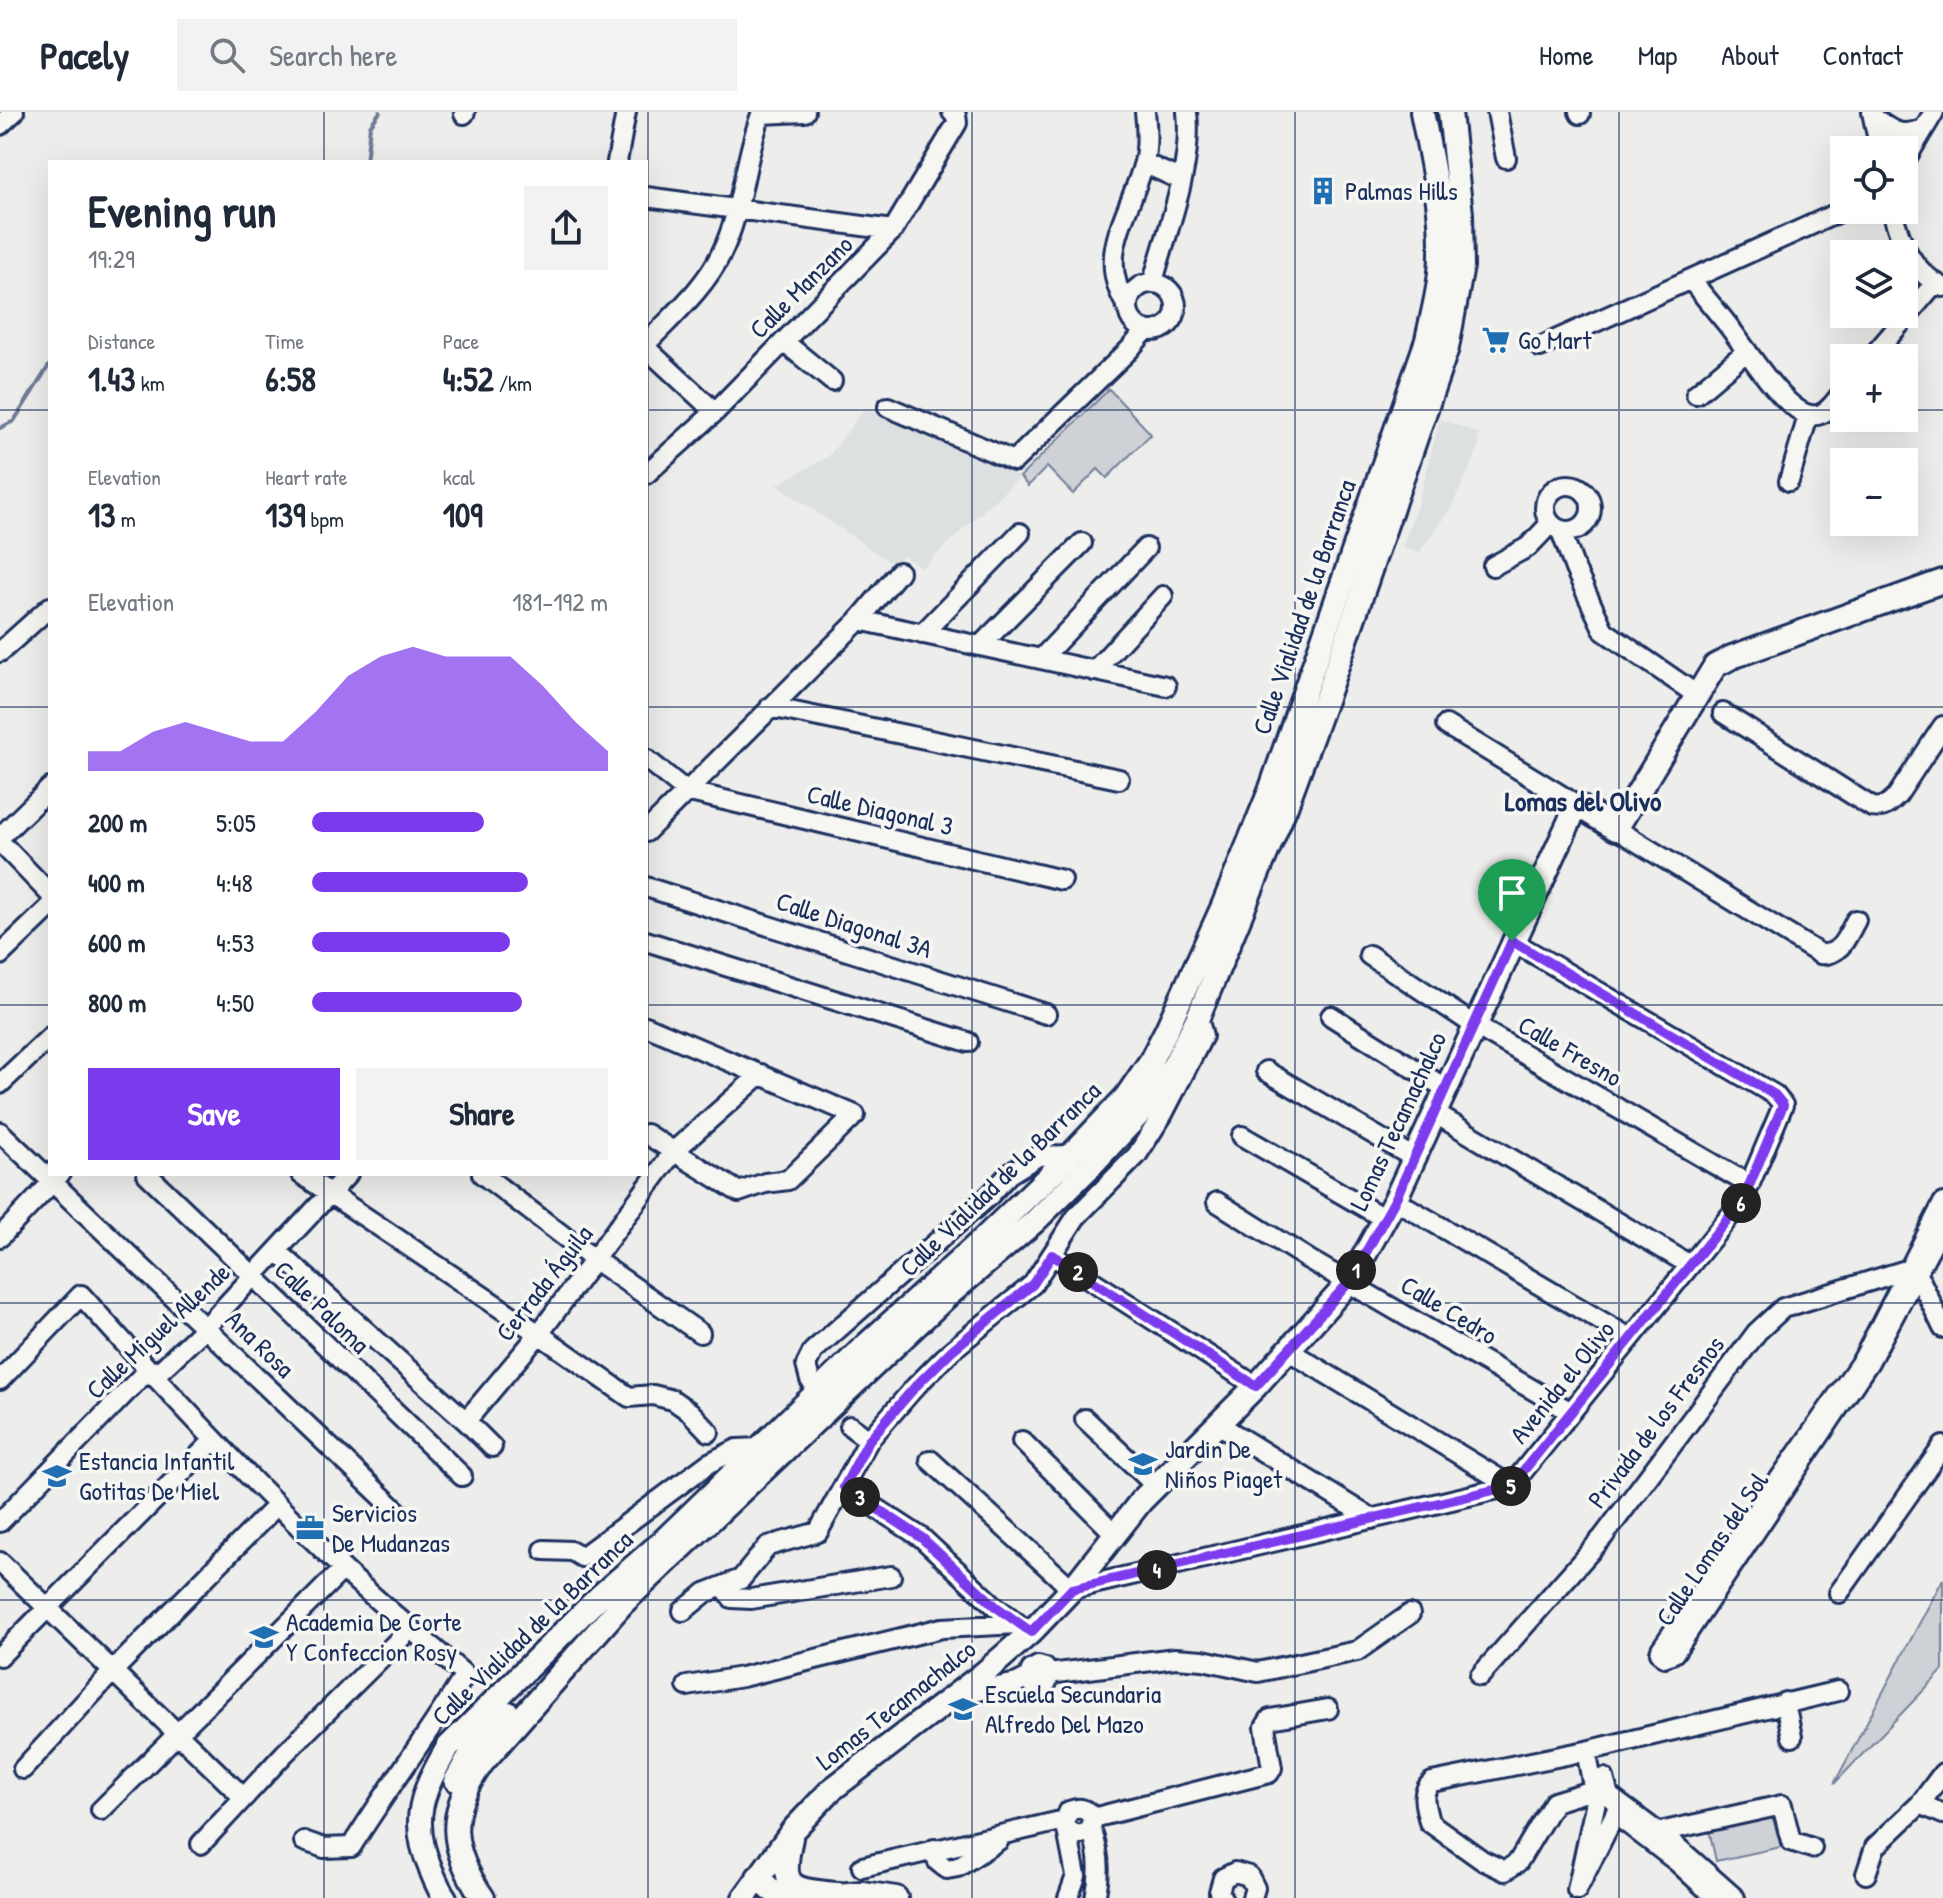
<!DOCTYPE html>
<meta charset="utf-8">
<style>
:root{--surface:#fff;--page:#f2f2f3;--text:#1f2937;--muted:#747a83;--line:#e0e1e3;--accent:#7c3aed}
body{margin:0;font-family:"Patrick Hand",sans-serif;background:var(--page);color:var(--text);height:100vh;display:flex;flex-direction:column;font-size:30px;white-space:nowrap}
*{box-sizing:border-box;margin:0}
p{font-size:26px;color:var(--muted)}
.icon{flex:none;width:44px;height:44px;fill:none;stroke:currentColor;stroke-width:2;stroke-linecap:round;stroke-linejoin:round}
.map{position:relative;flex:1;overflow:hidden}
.details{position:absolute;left:48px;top:48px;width:600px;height:1016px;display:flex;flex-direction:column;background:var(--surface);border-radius:0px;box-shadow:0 8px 32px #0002}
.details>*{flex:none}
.tools{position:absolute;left:1830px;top:24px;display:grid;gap:16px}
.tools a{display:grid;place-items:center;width:88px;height:88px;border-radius:0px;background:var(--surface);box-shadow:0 8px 32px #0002;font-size:40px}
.pin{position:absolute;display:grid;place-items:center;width:68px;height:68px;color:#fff;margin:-82px -34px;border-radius:50% 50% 50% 0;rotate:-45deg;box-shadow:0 0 8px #0007}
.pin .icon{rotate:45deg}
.km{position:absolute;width:40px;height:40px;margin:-20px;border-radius:50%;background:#222;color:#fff;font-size:22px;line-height:40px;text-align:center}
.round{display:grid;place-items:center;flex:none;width:84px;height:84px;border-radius:0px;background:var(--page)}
.overview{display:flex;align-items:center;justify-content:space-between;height:136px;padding:0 40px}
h1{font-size:44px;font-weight:800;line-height:60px}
.figures{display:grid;grid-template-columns:repeat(3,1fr);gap:12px;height:136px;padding:8px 40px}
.figures div{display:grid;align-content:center}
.figures b{font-size:34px;font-weight:800}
.figures small{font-size:22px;font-weight:400}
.figures p{font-size:22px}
.chart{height:224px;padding:16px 40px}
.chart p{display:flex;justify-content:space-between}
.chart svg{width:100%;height:144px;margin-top:8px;fill:var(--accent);opacity:.7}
.button{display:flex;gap:16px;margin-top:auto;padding:16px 40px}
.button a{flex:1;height:92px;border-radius:0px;background:var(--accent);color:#fff;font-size:32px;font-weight:800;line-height:92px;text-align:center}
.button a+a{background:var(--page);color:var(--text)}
ul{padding:0 40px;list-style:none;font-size:26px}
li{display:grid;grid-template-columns:128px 96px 1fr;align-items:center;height:60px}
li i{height:20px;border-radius:10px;background:var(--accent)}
header{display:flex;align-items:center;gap:48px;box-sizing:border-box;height:112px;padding:0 40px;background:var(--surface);border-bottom:2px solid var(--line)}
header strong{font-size:38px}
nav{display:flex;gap:44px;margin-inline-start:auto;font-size:28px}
.search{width:560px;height:72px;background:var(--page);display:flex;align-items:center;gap:20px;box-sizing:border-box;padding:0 28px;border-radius:0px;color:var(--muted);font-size:30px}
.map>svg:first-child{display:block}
.built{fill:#dde0e1}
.green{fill:#ced2d7;stroke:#74809a;stroke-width:2}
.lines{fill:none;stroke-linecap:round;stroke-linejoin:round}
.stream{stroke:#6e7a96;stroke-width:4}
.minor-casing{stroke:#1b2f5e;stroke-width:24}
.major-casing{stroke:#1b2f5e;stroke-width:28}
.minor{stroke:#f6f6f2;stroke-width:18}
.major{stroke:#f6f6f2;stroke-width:22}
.route-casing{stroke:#fff;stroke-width:16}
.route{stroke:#7c3aed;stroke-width:10}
.grid{fill:none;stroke:#1b2f5e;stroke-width:2;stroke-opacity:0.55}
.labels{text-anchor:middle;stroke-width:7;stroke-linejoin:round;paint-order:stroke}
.poi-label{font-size:26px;fill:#1b2f5e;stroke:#f6f6f2;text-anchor:start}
.street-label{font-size:26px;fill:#1b2f5e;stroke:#f6f6f2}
.neighbourhood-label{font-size:28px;font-weight:bold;fill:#1b2f5e;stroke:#f6f6f2}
</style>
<header>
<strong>Pacely</strong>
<div class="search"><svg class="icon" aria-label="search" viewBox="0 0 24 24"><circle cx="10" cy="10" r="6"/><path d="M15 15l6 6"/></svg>Search here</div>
<nav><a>Home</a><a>Map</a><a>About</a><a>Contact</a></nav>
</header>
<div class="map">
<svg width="1943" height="1786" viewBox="0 0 1943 1786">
<rect width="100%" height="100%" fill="#edeeec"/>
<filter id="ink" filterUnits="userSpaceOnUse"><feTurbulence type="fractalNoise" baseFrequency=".0125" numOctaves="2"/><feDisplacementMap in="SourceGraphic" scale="16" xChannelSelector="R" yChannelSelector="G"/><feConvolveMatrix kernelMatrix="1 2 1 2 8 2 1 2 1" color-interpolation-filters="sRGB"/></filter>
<g filter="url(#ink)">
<path class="built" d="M865 296 931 322 1020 365 922 456 903 444 895 454 777 373 829 344Z
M1440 307 1478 321 1479 336 1452 394 1419 441 1402 435 1418 391Z"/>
<path class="green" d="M1109 277 1151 322 1107 366 1098 357 1073 382 1047 355 1028 374 1020 365Z
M1943 1467V1558L1834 1672Z
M1772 1703 1781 1735 1716 1749 1709 1718Z"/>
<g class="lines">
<path class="stream" d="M366 50 370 14 380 0
M0 316 14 309 50 252"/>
<defs>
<path id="minor" d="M1497 0 1506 46
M1579 0 1580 2
M1872 0 1880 38
M464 2 465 0
M761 2 805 0
M1873 5C1892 19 1899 26 1923 17
M0 13 14 0
M617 50 626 0
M1904 50 1934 0
M1144 51 1181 68
M646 85 893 118
M1892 98C1900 130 1912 160 1943 175
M1691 168C1703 183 1715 197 1727 212 1744 233 1784 300 1811 303 1826 306 1836 288 1844 278
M1153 170C1167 116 1193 57 1187 0
M1128 195a24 24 0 1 1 48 0a24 24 0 1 1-48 0Z
M1127 194C1094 142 1131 101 1144 50 1148 33 1147 17 1145 0
M784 230 832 269
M646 232C672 204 704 177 721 142 743 98 744 46 762 0
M1540 235 1844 98
M646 236 715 300
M1871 246 1935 171
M1696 282 1747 239
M888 295 1014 349 1129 238 1146 218
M646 362 715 300 893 118 957 11 956 3 952 0
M1789 369 1808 304
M1545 396a23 23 0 1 1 46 0a23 23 0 1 1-46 0Z
M1561 419 1575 457 1604 519 1697 583
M1493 454 1528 435 1550 412
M859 508 1166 574
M922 522 1020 421
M980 534 1082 431
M0 540 50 495
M1041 547 1146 436
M1094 559 1163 484
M770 595 1119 667
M1723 601 1872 695C1884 697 1889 692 1897 684L1943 614
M1446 613 1577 693
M646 647 686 679 1062 768
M1616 717 1820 842C1841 844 1847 824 1856 808
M646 720 859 508 899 460
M0 725 50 676
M0 730 50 782
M646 775 1046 902
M646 829 968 930
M0 843 50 795
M1369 843 1474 913 1750 1073
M1331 904 1445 976
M646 914 855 1003 788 1068 765 1071 739 1080 646 1022
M1266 959 1414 1046
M0 972 50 925
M1434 1001 1690 1153
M0 1020 397 1399
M1242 1024 1385 1107
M147 1062 462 1364
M301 1062 539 1222 629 1285 653 1283 673 1288 690 1300 709 1320
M482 1062 595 1148 700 1221
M1395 1088 1630 1226
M1217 1090 1308 1147 1571 1300
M1943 1091 1863 1247 1661 1537 1660 1540 1664 1545 1674 1541 1869 1250 1943 1112
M0 1125 60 1062
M277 1139 466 1309 492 1335
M1052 1143 1256 1274
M1917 1161 1943 1216
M1289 1239 1511 1374
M0 1268 81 1183C165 1277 250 1369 341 1455 381 1493 423 1527 465 1563 429 1621 388 1676 351 1735L324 1736 304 1729
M810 1268 806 1253 813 1239 990 1083 1009 1062 1038 1044 1071 1043
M1085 1307 1156 1374
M466 1309 539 1222 674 1039 761 962
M1218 1312 1372 1407
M850 1314 869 1328
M1022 1329 1115 1422
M930 1348 1072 1477 1511 1374 1743 1088 1783 993 1775 983 1512 829
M844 1375 922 1426 995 1494 1021 1514
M0 1410 140 1266 163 1256 205 1216 348 1062
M544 1438 572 1439 582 1445 709 1351 737 1337 760 1336
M0 1450 243 1685
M724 1474 732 1486 751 1487 891 1464
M1839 1481 1943 1334
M683 1499 705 1481 741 1467 768 1434 818 1420 869 1328 915 1275 952 1238 1033 1172 1076 1105 1137 1043 1163 1002 1203 924 1198 905
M0 1544 214 1328
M1049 1562 1175 1546 1203 1548 1258 1560 1357 1539 1410 1502
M1480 1564 1603 1425 1757 1220 1783 1196 1909 1157 1915 1160
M687 1574 742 1565 942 1516 1018 1512
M955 1584 1017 1571 1029 1565 1031 1558 1038 1554 1045 1556 1049 1562 1047 1570 1040 1573 1033 1572 1029 1565
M1785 1590 1792 1625
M1586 1639 1596 1689 1577 1778 1615 1702 1676 1749 1716 1786
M23 1657 114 1558 277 1393
M1604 1666 1609 1684 1675 1733 1735 1786
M1606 1674 1554 1690 1518 1750 1505 1759 1482 1748 1429 1710C1426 1695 1419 1681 1432 1670L1586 1639 1838 1579
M1920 1692 1943 1702
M101 1698 343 1457
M1093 1706 1269 1661 1272 1656 1265 1615 1270 1607 1328 1597
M1067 1717C1077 1724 1082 1724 1091 1717L1093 1706C1086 1696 1080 1695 1069 1699L1065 1708 1076 1764 1068 1786
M1091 1717C1100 1740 1101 1762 1095 1786
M1656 1725 1660 1720 1782 1693 1791 1729 1812 1736
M201 1732 284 1642 411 1516
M934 1737 938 1750 947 1757 958 1755 999 1728
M862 1755 1065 1708
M1866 1762 1875 1735 1920 1692 1943 1661
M1222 1786 1219 1780 1223 1766 1235 1760 1249 1764 1255 1776 1252 1786"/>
<path id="major" d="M456 1668 475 1634 508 1601
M791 1726C780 1776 789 1778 837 1782
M758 1765 771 1778 803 1786
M822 1784 862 1781 896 1786
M445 1786C439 1778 435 1768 431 1758 409 1708 422 1680 448 1635L600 1484 663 1429 864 1235 980 1130 1071 1043 1126 985 1150 950 1166 919 1223 794 1270 679 1427 228C1433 200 1441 171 1441 142 1442 94 1431 46 1422 0
M483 1786C449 1736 446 1701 482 1651L623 1491 945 1186 1034 1110 1089 1056 1142 999 1174 953 1198 905 1286 694 1327 583 1447 236 1462 154 1461 102 1450 0
M744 1786 793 1718 831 1678 983 1562 1031 1520 1072 1477 1141 1389 1256 1274 1350 1169 1395 1088 1577 693 1616 717 1715 554 1732 545 1943 469"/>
</defs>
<use href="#minor" class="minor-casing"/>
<use href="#major" class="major-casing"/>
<use href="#minor" class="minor"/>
<use href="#major" class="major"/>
</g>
</g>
<g class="lines" filter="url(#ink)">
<defs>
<path id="route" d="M1512 829 1775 983 1783 993 1743 1088 1511 1374 1072 1477 1031 1520 995 1494 922 1426 844 1375 869 1328 915 1275 952 1238 1033 1172 1052 1143 1256 1274 1350 1169 1395 1088Z"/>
</defs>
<use href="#route" class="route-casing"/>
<use href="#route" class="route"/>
</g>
<path class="grid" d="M324 0V50M648 0V1786M972 0V1786M1295 0V1786M1619 0V1786M0 298H50M646 298H1844M1904 298H1943M0 595H50M646 595H1943M0 893H50M646 893H1943M324 1062V1786M0 1191H1943M0 1488H1943"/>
<defs>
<symbol id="building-bare" viewBox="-9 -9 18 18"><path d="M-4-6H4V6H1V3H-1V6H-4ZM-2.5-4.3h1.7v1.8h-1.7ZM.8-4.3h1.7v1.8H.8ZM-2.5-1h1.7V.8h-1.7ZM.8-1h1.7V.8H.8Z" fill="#1f6fb2" stroke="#f6f6f2" stroke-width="2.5" paint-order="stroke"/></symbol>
<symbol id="supermarket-bare" viewBox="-9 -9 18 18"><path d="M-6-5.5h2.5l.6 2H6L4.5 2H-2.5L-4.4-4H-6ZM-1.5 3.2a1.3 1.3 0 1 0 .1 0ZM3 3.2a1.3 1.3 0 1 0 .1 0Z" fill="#1f6fb2" stroke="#f6f6f2" stroke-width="2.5" paint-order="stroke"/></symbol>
<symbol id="school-bare" viewBox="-9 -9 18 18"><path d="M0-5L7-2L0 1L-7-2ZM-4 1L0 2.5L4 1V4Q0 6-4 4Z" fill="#1f6fb2" stroke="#f6f6f2" stroke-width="2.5" paint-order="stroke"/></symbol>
<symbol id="office-bare" viewBox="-9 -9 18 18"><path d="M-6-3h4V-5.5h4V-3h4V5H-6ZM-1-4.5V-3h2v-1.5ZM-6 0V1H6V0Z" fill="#1f6fb2" stroke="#f6f6f2" stroke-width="2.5" paint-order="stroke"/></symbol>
<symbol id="university-bare" viewBox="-9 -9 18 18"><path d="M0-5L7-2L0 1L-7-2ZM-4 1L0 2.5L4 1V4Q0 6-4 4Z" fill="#1f6fb2" stroke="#f6f6f2" stroke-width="2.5" paint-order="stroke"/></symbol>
</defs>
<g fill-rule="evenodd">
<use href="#building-bare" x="1303" y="59" width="40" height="40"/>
<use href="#supermarket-bare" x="1476" y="208" width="40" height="40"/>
<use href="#school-bare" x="1123" y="1332" width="40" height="40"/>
<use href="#school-bare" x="37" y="1344" width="40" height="40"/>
<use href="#office-bare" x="290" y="1396" width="40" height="40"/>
<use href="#university-bare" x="244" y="1505" width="40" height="40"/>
<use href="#school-bare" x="943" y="1577" width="40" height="40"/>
</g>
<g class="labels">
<g class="poi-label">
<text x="1345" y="88">Palmas Hills</text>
<text x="1518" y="237">Go Mart</text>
<text x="1165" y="1346">Jardin De<tspan x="1165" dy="30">Niños Piaget</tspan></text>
<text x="79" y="1358">Estancia Infantil<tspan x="79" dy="30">Gotitas De Miel</tspan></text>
<text x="332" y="1410">Servicios<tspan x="332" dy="30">De Mudanzas</tspan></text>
<text x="286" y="1519">Academia De Corte<tspan x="286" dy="30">Y Confeccion Rosy</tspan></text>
<text x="985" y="1591">Escuela Secundaria<tspan x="985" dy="30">Alfredo Del Mazo</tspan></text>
</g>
<g class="street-label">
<text transform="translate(801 175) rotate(-45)" y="9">Calle Manzano</text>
<text transform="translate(1304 495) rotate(-71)" y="9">Calle Vialidad de la Barranca</text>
<text transform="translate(880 698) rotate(13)" y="9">Calle Diagonal 3</text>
<text transform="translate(854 813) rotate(18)" y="9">Calle Diagonal 3A</text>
<text transform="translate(1570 939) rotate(30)" y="9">Calle Fresno</text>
<text transform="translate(1398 1009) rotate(-65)" y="9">Lomas Tecamachalco</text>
<text transform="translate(1000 1067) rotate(-44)" y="9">Calle Vialidad de la Barranca</text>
<text transform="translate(544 1171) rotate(-52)" y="9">Cerrada Águila</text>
<text transform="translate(322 1195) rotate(44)" y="9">Calle Paloma</text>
<text transform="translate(1449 1198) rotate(31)" y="9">Calle Cedro</text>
<text transform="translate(158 1219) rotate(-43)" y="9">Calle Miguel Allende</text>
<text transform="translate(260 1232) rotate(44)" y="9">Ana Rosa</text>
<text transform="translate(1562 1270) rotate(-51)" y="9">Avenida el Olivo</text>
<text transform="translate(1656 1310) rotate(-53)" y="9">Privada de los Fresnos</text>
<text transform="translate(1712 1437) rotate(-56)" y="9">Calle Lomas del Sol</text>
<text transform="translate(532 1516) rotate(-44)" y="9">Calle Vialidad de la Barranca</text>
<text transform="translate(896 1593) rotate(-38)" y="9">Lomas Tecamachalco</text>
</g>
<g class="neighbourhood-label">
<text x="1583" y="699">Lomas del Olivo</text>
</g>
</g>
</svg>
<div class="tools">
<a><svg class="icon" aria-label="locate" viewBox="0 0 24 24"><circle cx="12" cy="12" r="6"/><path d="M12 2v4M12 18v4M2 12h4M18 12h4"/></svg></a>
<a><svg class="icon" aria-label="layers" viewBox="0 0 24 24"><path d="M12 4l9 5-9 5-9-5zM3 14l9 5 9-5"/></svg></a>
<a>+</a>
<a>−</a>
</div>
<div class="pin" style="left:1512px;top:829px;background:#1e9e55"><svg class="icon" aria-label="arrive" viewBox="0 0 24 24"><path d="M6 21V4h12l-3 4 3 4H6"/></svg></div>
<b class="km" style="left:1356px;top:1158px">1</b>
<b class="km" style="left:1078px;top:1160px">2</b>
<b class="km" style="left:860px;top:1385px">3</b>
<b class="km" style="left:1157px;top:1458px">4</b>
<b class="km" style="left:1511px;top:1374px">5</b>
<b class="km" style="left:1741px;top:1091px">6</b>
<section class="details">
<div class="overview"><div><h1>Evening run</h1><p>19:29</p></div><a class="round"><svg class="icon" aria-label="share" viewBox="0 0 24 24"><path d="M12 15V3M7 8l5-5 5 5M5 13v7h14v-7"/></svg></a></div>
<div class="figures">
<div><p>Distance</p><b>1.43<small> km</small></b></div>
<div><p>Time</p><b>6:58</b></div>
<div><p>Pace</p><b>4:52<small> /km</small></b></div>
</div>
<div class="figures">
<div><p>Elevation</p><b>13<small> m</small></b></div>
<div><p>Heart rate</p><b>139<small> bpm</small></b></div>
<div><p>kcal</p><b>109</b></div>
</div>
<div class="chart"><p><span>Elevation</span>181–192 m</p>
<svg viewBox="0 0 160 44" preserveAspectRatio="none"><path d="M0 44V38L10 38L20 32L30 29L40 32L50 35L60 35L70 26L80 15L90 9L100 6L110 9L120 9L130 9L140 18L150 29L160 38V44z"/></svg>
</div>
<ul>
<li><b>200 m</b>5:05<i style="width:58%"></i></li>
<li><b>400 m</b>4:48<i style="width:73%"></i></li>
<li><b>600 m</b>4:53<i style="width:67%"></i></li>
<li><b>800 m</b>4:50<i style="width:71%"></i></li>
</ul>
<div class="button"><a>Save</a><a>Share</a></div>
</section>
</div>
